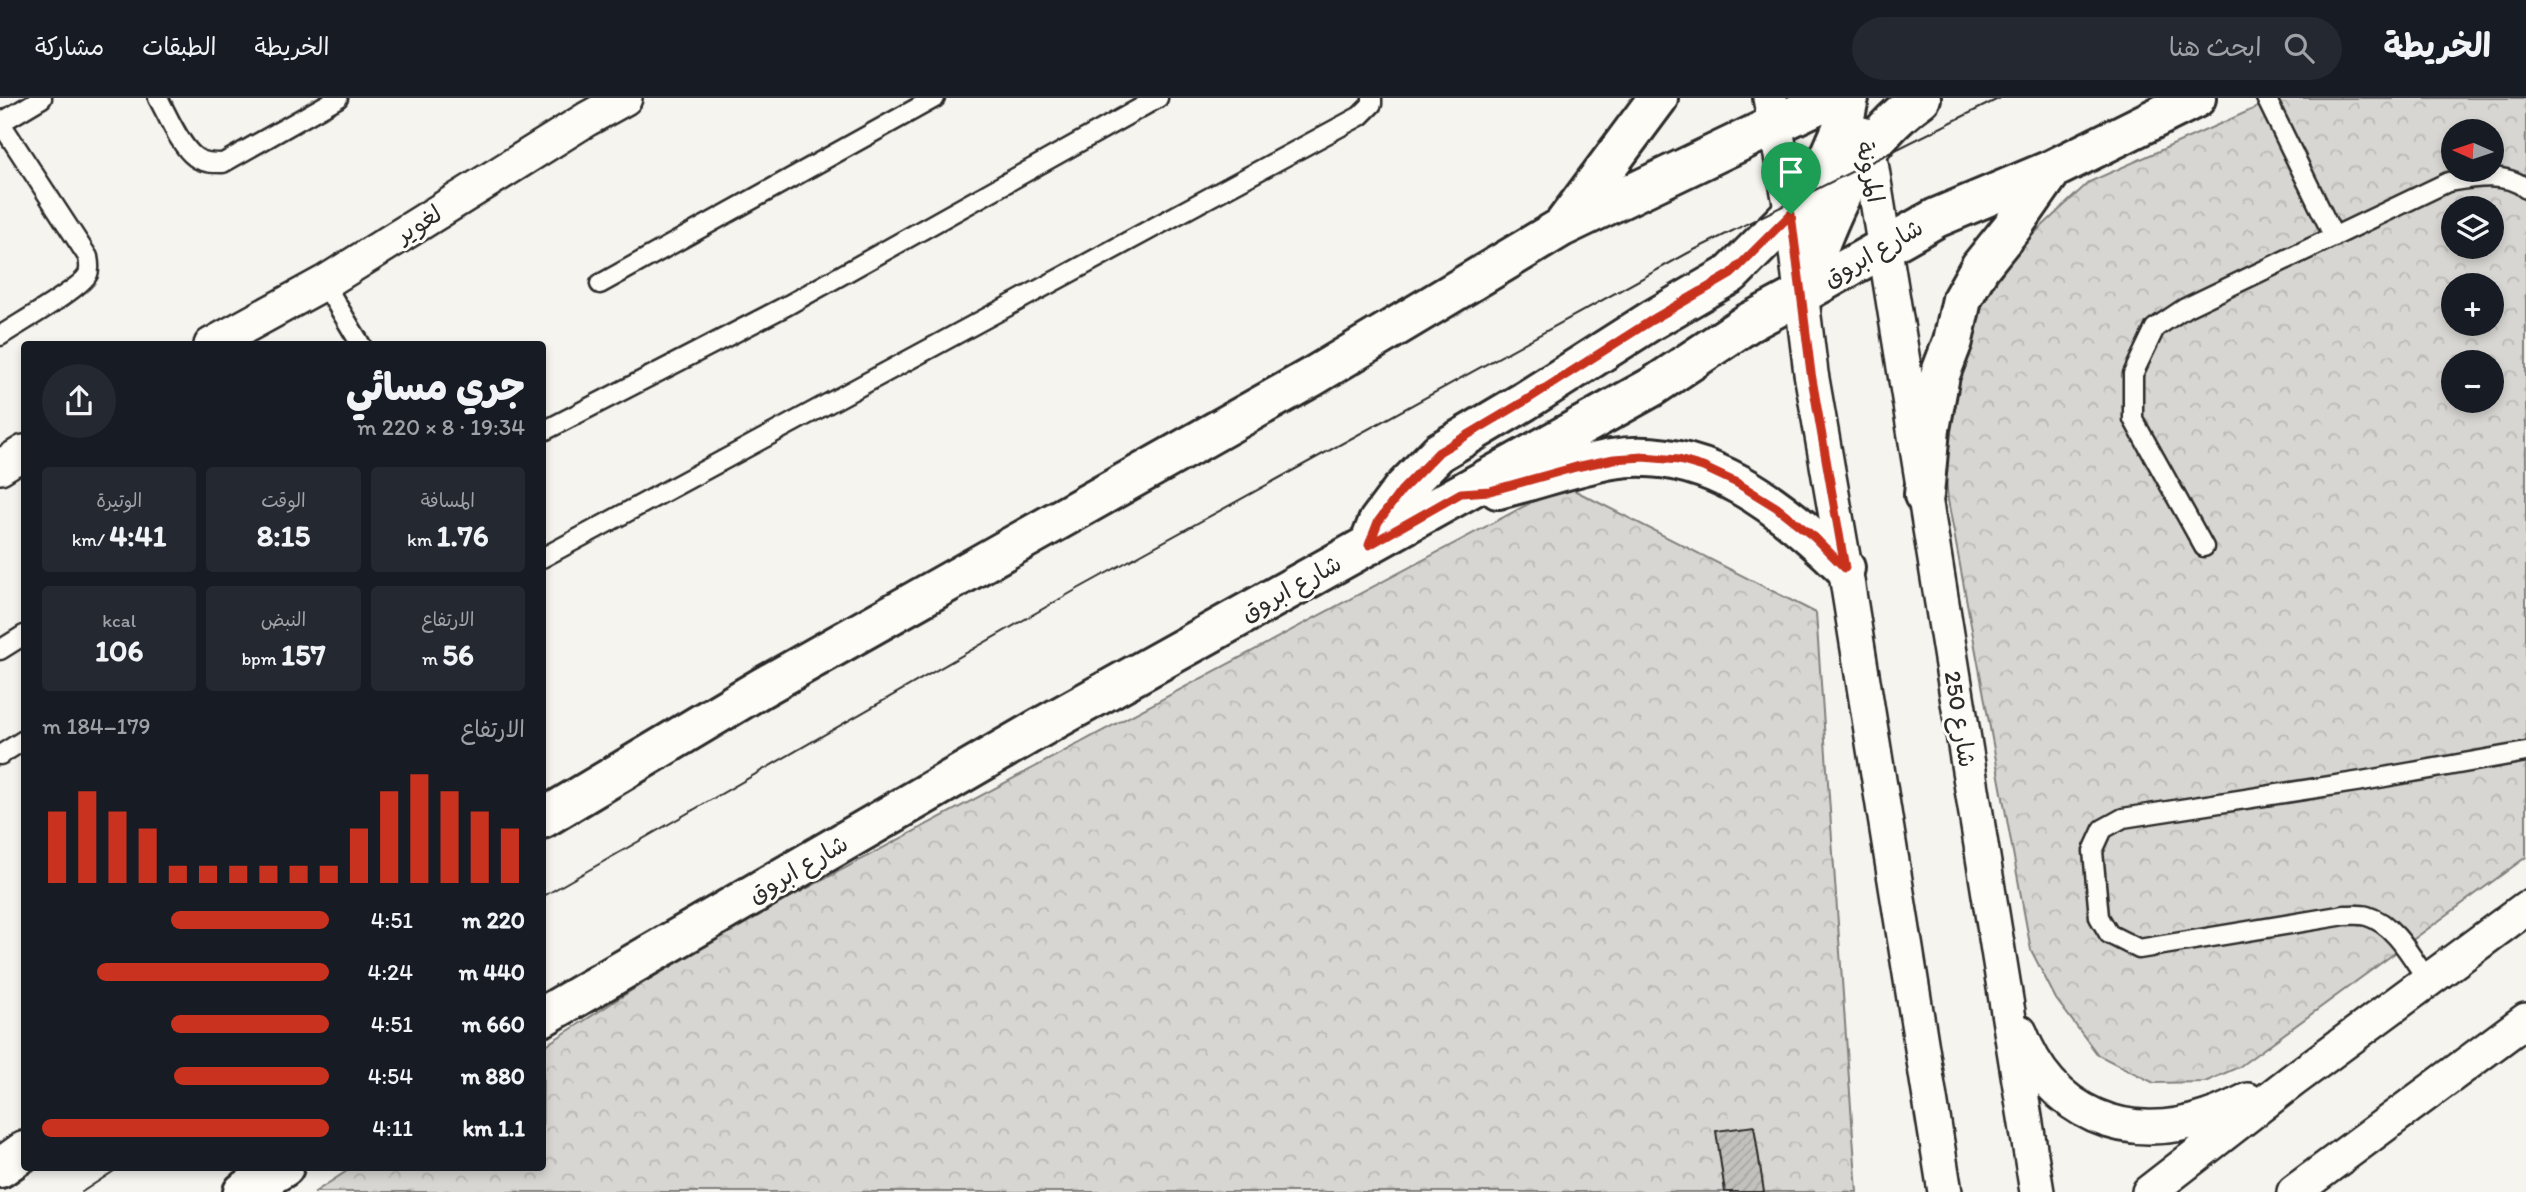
<!DOCTYPE html>
<html lang="ar">
<meta charset="utf-8">
<style>
:root{--surface:#171b24;--page:#242831;--text:#f1f3f6;--muted:#9ea1a6;--line:#363941;--accent:#c8321e}
body{margin:0;font-family:Itim,"Playpen Sans Arabic",sans-serif;background:var(--page);color:var(--text);direction:rtl;height:100vh;display:flex;flex-direction:column;font-size:26px;white-space:nowrap}
*{box-sizing:border-box;margin:0}
p{font-size:23px;color:var(--muted)}
.icon{flex:none;width:38px;height:38px;fill:none;stroke:currentColor;stroke-width:2;stroke-linecap:round;stroke-linejoin:round}
.map{position:relative;flex:1;overflow:hidden;direction:ltr}
.side{position:absolute;left:21px;top:243px;width:525px;height:830px;display:flex;flex-direction:column;background:var(--surface);border-radius:7px;box-shadow:0 4px 10px #0003;direction:rtl}
.side>*{flex:none}
.needle{width:46px;rotate:273deg}
.controls{position:absolute;left:2441px;top:21px;display:grid;gap:14px}
.controls a{display:grid;place-items:center;width:63px;height:63px;border-radius:50%;background:var(--surface);box-shadow:0 4px 10px #0003;font-size:35px}
.pin{position:absolute;display:grid;place-items:center;width:60px;height:60px;color:#fff;margin:-72px -30px;border-radius:50% 50% 50% 0;rotate:-45deg;box-shadow:0 0 7px #0007}
.pin .icon{rotate:45deg}
.round{display:grid;place-items:center;flex:none;width:74px;height:74px;border-radius:37px;background:var(--page)}
.headline{display:flex;align-items:center;justify-content:space-between;height:119px;padding:0 21px}
h1{font-size:38px;font-weight:800;line-height:52px}
.stats{display:grid;grid-template-columns:repeat(3,1fr);gap:10px;height:119px;padding:7px 21px}
.stats div{display:grid;align-content:center;border-radius:7px;background:var(--page);text-align:center}
.stats b{font-size:30px;font-weight:800}
.stats small{font-size:19px;font-weight:400}
.stats p{font-size:19px}
.chart{height:196px;padding:14px 21px}
.chart p{display:flex;justify-content:space-between}
.chart svg{width:100%;height:126px;margin-top:7px;stroke:var(--accent);stroke-width:6}
ul{padding:0 21px;list-style:none;font-size:23px}
li{display:grid;grid-template-columns:112px 84px 1fr;align-items:center;height:52px}
li i{height:18px;border-radius:9px;background:var(--accent)}
header{display:flex;align-items:center;gap:42px;box-sizing:border-box;height:98px;padding:0 35px;background:var(--surface);border-bottom:2px solid var(--line)}
header strong{font-size:33px}
nav{display:flex;gap:38px;margin-inline-start:auto;font-size:24px}
.search{width:490px;height:63px;background:var(--page);display:flex;align-items:center;gap:18px;box-sizing:border-box;padding:0 24px;border-radius:38px;color:var(--muted);font-size:26px}
.map>svg:first-child{display:block}
.forest{fill:url(#forest-crowns);stroke:#81807e;stroke-width:2;fill-rule:evenodd}
.building{fill:url(#building-hatch);stroke:#2b2b2b;stroke-width:2}
.lines{fill:none;stroke-linecap:round;stroke-linejoin:round}
.lane-casing{stroke:#2b2b2b;stroke-width:23}
.street-casing{stroke:#2b2b2b;stroke-width:38}
.secondary-casing{stroke:#2b2b2b;stroke-width:44}
.lane{stroke:#fdfcf7;stroke-width:18}
.street{stroke:#fdfcf7;stroke-width:33}
.secondary{stroke:#fdfcf7;stroke-width:38}
.tram{stroke:#2b2b2b;stroke-width:2}
.route-casing{stroke:#fff;stroke-width:14}
.route{stroke:#c8321e;stroke-width:9}
.labels{text-anchor:middle;stroke-width:6;stroke-linejoin:round;paint-order:stroke}
.street-label{font-size:24px;fill:#2b2b2b;stroke:#fdfcf7}
</style>
<header>
<strong>الخريطة</strong>
<div class="search"><svg class="icon" aria-label="search" viewBox="0 0 24 24"><circle cx="10" cy="10" r="6"/><path d="M15 15l6 6"/></svg>ابحث هنا</div>
<nav><a>الخريطة</a><a>الطبقات</a><a>مشاركة</a></nav>
</header>
<div class="map">
<svg width="2526" height="1094" viewBox="0 0 2526 1094">
<defs>
<pattern id="forest-crowns" width="20" height="18" patternUnits="userSpaceOnUse" patternTransform="scale(1.75)"><rect width="20" height="18" fill="#d7d6d2"/><path d="M2 6a3 3 0 1 1 6 0M12 15a3 3 0 1 1 6 0" fill="none" stroke="#b9b8b4"/></pattern>
<pattern id="building-hatch" width="6" height="6" patternUnits="userSpaceOnUse" patternTransform="scale(1.75)"><rect width="6" height="6" fill="#c2c1be"/><path d="M-1 1l2-2M0 6l6-6M5 7l2-2" fill="none" stroke="#a7a6a3"/></pattern>
</defs>
<rect width="100%" height="100%" fill="#f5f4ef"/>
<filter id="ink" filterUnits="userSpaceOnUse"><feTurbulence type="fractalNoise" baseFrequency=".0143" numOctaves="2"/><feDisplacementMap in="SourceGraphic" scale="14" xChannelSelector="R" yChannelSelector="G"/><feConvolveMatrix kernelMatrix="1 2 1 2 8 2 1 2 1" color-interpolation-filters="sRGB"/></filter>
<g filter="url(#ink)">
<path class="forest" d="M2278 0H2526V759L2239 969 2205 984 2154 985 2098 957 2056 901 2031 852 1948 402 1943 346 1951 288 1975 215 2020 149 2089 84ZM2454 33H2492V72H2454ZM2454 110H2492V149H2454ZM2454 187H2492V226H2454ZM2454 264H2492V303H2454Z
M1564 387 1816 515 1857 1094H315L353 1069H542L543 949 712 841Z"/>
<path class="building" d="M1754 1028 1764 1094H1725L1716 1033Z"/>
<g class="lines">
<defs>
<path id="lane" d="M158 0C167 16 180 48 195 59 203 65 213 65 223 65L338 0
M2266 0 2334 139
M0 24 88 159C89 164 90 171 88 176 82 190 16 227 0 238
M0 25 42 0
M324 185 361 247
M600 186 935 0
M542 334 788 207 1158 0
M2204 449 2133 321V276L2155 230 2185 210 2448 84C2471 80 2507 73 2526 91
M542 460 1360 18 1372 6V0
M0 552 24 537
M0 657 24 642
M2428 883C2412 860 2395 826 2367 818 2360 816 2352 817 2345 817L2139 851 2109 836 2099 819 2093 753 2103 731 2123 720 2362 683 2526 654"/>
<path id="street" d="M1770 0 1790 105 1811 275 1845 470 1945 1094
M1863 36 1871 65 2037 1094
M211 247 324 185 587 21 625 0
M0 369 24 354
M2020 934C2051 1016 2126 1047 2208 1019 2221 1015 2235 1008 2248 1002
M2149 1094 2292 983 2526 810
M2294 1094 2526 922"/>
<path id="secondary" d="M1565 125 1658 0
M1800 197C1830 120 1851 50 1921 0
M1498 391C1536 382 1573 368 1612 361 1705 346 1783 409 1845 470
M1924 397 1930 331 1940 277 1953 243 1962 201 1980 169 2013 128 2053 71
M1369 447 1378 424 1401 393 1439 354 1525 303 1652 222 1731 176 1791 116 1827 65 1843 28 1849 0
M542 721 761 590 1312 279 1562 129 1831 0
M542 919 1038 631 1652 289 1748 225 1800 197 1936 120 2053 71 2196 0
M0 1070 24 1053
M243 1094 284 1069"/>
</defs>
<use href="#lane" class="lane-casing"/>
<use href="#street" class="street-casing"/>
<use href="#secondary" class="secondary-casing"/>
<use href="#lane" class="lane"/>
<use href="#street" class="street"/>
<use href="#secondary" class="secondary"/>
<path class="tram" d="M542 799 1074 493 1688 155 2000 0
M82 1094 120 1069"/>
</g>
</g>
<g class="lines" filter="url(#ink)">
<defs>
<path id="route" d="M1791 116 1811 275 1845 470 1814 439 1776 409 1737 385 1703 369 1679 362 1643 359 1614 361 1576 369 1490 393 1461 395 1369 447 1378 424 1401 393 1439 354 1525 303 1652 222 1731 176Z"/>
</defs>
<use href="#route" class="route-casing"/>
<use href="#route" class="route"/>
</g>
<g class="labels">
<g class="street-label">
<text transform="translate(1870 74) rotate(79)" y="8">المرونة</text>
<text transform="translate(419 126) rotate(-32)" y="8">لغوير</text>
<text transform="translate(1873 155) rotate(-30)" y="8">شارع ابروق</text>
<text transform="translate(1291 490) rotate(-29)" y="8">شارع ابروق</text>
<text transform="translate(1960 621) rotate(81)" y="8">شارع 250</text>
<text transform="translate(798 771) rotate(-30)" y="8">شارع ابروق</text>
</g>
</g>
</svg>
<div class="controls">
<a><svg class="needle" viewBox="-14 -14 28 28"><path d="M0-13l5 13h-10z" fill="#e53935"/><path d="M0 13l5-13h-10z" fill="#9ea1a6"/></svg></a>
<a><svg class="icon" aria-label="layers" viewBox="0 0 24 24"><path d="M12 4l9 5-9 5-9-5zM3 14l9 5 9-5"/></svg></a>
<a>+</a>
<a>−</a>
</div>
<div class="pin" style="left:1791px;top:116px;background:#1e9e55"><svg class="icon" aria-label="arrive" viewBox="0 0 24 24"><path d="M6 21V4h12l-3 4 3 4H6"/></svg></div>
<section class="side">
<div class="headline"><div><h1>جري مسائي</h1><p>19:34 · 8 × 220 m</p></div><a class="round"><svg class="icon" aria-label="share" viewBox="0 0 24 24"><path d="M12 15V3M7 8l5-5 5 5M5 13v7h14v-7"/></svg></a></div>
<div class="stats">
<div><p>المسافة</p><b>1.76<small> km</small></b></div>
<div><p>الوقت</p><b>8:15</b></div>
<div><p>الوتيرة</p><b>4:41<small> /km</small></b></div>
</div>
<div class="stats">
<div><p>الارتفاع</p><b>56<small> m</small></b></div>
<div><p>النبض</p><b>157<small> bpm</small></b></div>
<div><p>kcal</p><b>106</b></div>
</div>
<div class="chart"><p><span>الارتفاع</span>179–184 m</p>
<svg viewBox="0 0 160 44" preserveAspectRatio="none"><path d="M5 44V19M15 44V12M25 44V19M35 44V25M45 44V38M55 44V38M65 44V38M75 44V38M85 44V38M95 44V38M105 44V25M115 44V12M125 44V6M135 44V12M145 44V19M155 44V25"/></svg>
</div>
<ul>
<li><b>220 m</b>4:51<i style="width:55%"></i></li>
<li><b>440 m</b>4:24<i style="width:81%"></i></li>
<li><b>660 m</b>4:51<i style="width:55%"></i></li>
<li><b>880 m</b>4:54<i style="width:54%"></i></li>
<li><b>1.1 km</b>4:11<i style="width:100%"></i></li>
</ul>
</section>
</div>
